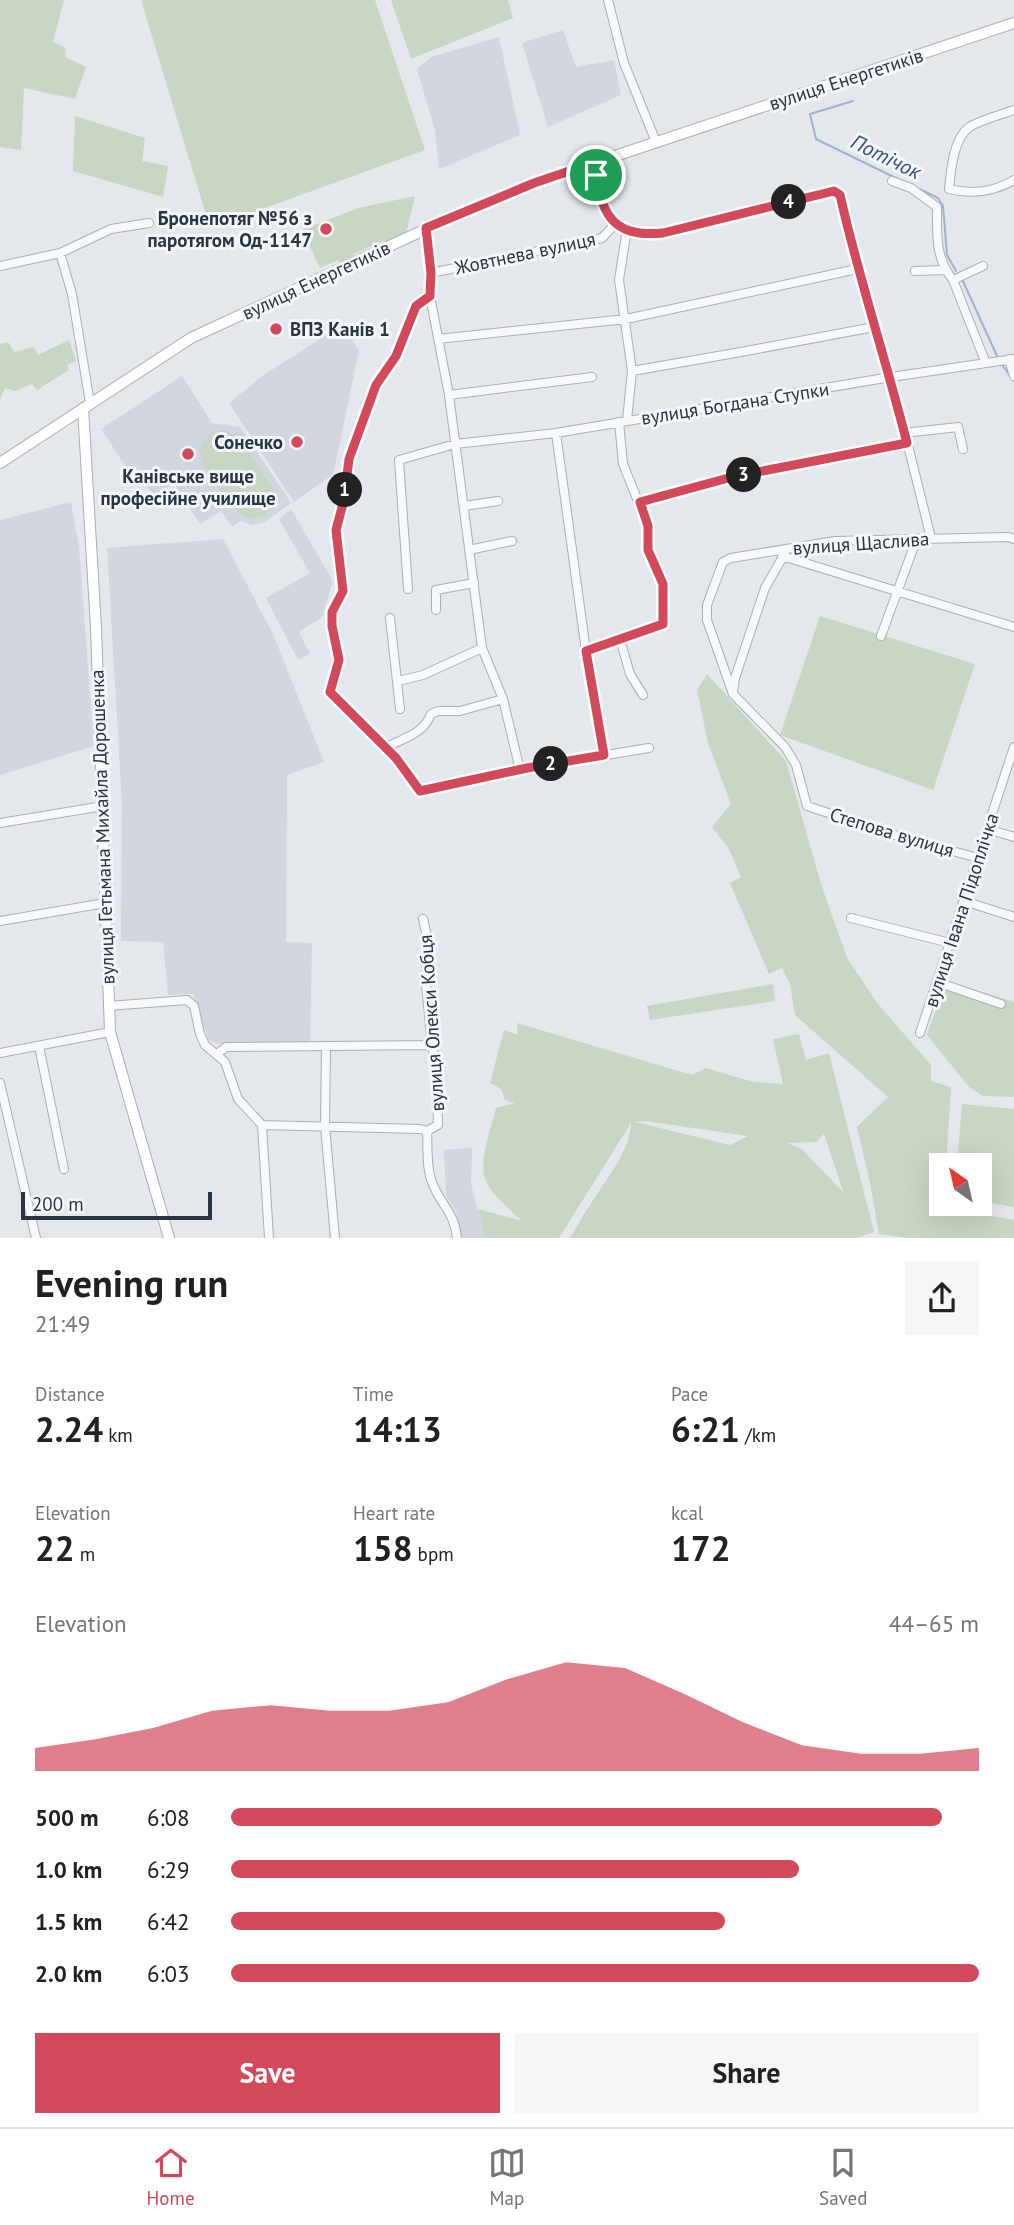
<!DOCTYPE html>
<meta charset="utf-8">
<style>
:root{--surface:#fff;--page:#f6f6f6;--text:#202124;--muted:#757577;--line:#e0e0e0;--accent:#d1495b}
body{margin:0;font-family:"PT Sans",sans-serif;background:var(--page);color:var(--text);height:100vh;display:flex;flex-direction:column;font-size:26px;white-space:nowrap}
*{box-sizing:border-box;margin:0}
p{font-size:23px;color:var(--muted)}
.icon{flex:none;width:38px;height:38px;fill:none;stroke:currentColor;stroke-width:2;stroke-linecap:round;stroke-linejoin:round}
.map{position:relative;height:1238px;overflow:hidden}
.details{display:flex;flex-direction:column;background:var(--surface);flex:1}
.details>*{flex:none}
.needle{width:46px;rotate:326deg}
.controls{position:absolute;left:929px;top:1153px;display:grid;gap:14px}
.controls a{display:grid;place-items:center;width:63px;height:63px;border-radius:0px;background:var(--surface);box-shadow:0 7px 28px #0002;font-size:35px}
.scale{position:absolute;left:21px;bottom:18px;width:191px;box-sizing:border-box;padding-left:7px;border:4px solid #2b3445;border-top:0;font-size:19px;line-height:24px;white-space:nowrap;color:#2b3445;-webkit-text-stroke:5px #f4f6f9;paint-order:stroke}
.pin{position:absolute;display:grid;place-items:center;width:60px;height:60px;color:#fff;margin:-30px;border:4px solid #fff;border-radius:50%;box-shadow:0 2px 7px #0007}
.km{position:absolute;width:35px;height:35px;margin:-18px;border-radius:50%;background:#222;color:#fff;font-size:19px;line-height:35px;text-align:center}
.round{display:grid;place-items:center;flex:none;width:74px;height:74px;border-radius:0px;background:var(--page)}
.summary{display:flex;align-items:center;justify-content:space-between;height:119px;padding:0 35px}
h1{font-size:38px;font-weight:800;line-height:52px}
.figures{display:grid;grid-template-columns:repeat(3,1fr);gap:10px;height:119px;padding:7px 35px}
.figures div{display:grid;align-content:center}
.figures b{font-size:35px;font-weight:800}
.figures small{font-size:19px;font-weight:400}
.figures p{font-size:19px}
.chart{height:196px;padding:14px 35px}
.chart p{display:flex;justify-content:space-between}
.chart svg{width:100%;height:126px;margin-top:7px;fill:var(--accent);opacity:.7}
.cta{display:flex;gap:14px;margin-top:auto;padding:14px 35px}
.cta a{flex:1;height:80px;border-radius:0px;background:var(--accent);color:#fff;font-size:28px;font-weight:800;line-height:80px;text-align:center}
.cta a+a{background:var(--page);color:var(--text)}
ul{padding:0 35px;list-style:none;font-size:23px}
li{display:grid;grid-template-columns:112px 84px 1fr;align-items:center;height:52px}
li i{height:18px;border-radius:9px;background:var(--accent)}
.dock{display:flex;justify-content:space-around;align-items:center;height:98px;border-top:2px solid var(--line);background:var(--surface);font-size:19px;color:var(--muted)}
.dock a{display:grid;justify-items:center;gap:4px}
.dock .on{color:var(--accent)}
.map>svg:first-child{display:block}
.built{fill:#d2d6de}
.green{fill:#c9d6c5;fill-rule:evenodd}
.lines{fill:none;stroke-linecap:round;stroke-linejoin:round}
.stream{stroke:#9fb4cc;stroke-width:2}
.street-casing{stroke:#a9aeb7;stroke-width:10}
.secondary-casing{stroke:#a9aeb7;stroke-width:12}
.street{stroke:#f7f8fa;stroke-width:8}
.secondary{stroke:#fff;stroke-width:10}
.route-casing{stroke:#fff;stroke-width:14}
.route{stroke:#d1495b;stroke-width:9}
.poi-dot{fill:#d1495b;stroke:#f4f6f9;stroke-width:2.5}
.labels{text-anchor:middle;stroke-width:6;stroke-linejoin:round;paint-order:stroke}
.street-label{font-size:19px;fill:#2b3445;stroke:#f4f6f9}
.poi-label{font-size:19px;font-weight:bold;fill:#2b3445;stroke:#f4f6f9;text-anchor:end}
.water-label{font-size:21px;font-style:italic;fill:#34527a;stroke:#f4f6f9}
</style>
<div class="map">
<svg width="1014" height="1238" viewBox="0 0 1014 1238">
<rect width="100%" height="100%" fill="#e4e7ec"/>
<path class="built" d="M563 30 576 67 614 60 621 95 548 127 522 43Z
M499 37 520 135 439 169 435 130 417 69 431 57Z
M335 329H345L359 350 334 471 331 476 294 502 229 403 264 375Z
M182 376 212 423 240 427 291 503 265 522 252 525 241 521 232 527 221 511 200 524 174 484 154 497 147 487 134 479 101 429Z
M71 502 79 547 94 746 0 775V520Z
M291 509 333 581 322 617 299 632 310 654 298 660 266 598 310 573 279 519Z
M223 539 273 634 324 762 287 775 286 942 312 943 310 1042 217 1044 208 1039 193 994 168 995 163 942 121 941 122 804 107 548Z
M472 1148 471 1184 485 1238H462L456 1211 446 1196 444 1150Z"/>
<path class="green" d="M0 0H64L53 42 66 48 65 57 86 67 75 99 24 88 21 150 0 147Z
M141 0H375L425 150 210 228Z
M391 0H508L513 18 411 59Z
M75 116 145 138 142 161 168 166 163 197 73 171Z
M415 196 406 234 387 242 382 241 354 254 352 259 341 263 338 260 320 268 302 230 358 208Z
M69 340 76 361 67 365 69 370 37 390 32 384 15 391 5 388 0 400V344L8 342 14 352 34 347 38 355Z
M223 430 238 436 274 490C277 510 259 526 240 514 233 510 205 468 201 460 199 455 200 449 202 443L213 432Z
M820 616 975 664 933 790 780 735Z
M707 674 786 761 821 884 847 958 878 1004 931 1065V1081L951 1087 946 1165 942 1166V1204H962L975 1213 1014 1220V1238H910L879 1234 870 1183 857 1127 888 1097 795 1015 790 984 782 968 769 974 730 883 741 877 729 849 712 827 731 804 708 743 697 690Z
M946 981 1014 1002V1097L983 1096 969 1087 927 1035Z
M773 984 775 1001 650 1020 647 1006Z
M517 1023 692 1075 706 1068 753 1082 783 1084 773 1039 799 1034 806 1060 829 1053 874 1232 856 1238H570C577 1227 583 1215 590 1205 604 1182 631 1150 631 1123L559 1238H485L478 1209 522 1221C510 1209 491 1195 485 1179 479 1158 491 1129 496 1108L515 1103 505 1100 501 1089 490 1083 504 1030 518 1035ZM645 1121 748 1136 730 1145 635 1122ZM824 1134 843 1191V1192L802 1149 787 1143 816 1142Z
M962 1104 1014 1109V1207L980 1201V1166L957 1165Z"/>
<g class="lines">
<path class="stream" d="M853 101 810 114 816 139 902 181
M917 188 938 198 943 206 947 255 956 271
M962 279 997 356
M1002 365 1014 381"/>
<defs>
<path id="street" d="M608 0 624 63 656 142
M1014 110C1000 115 984 119 971 126 953 137 951 171 949 189 973 195 993 192 1014 180
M593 163C601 210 607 238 663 233L834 191 840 195 857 269 891 377 931 538
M892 181 911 188 937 207C937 234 935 258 953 280L985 361
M426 228 431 273 430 296 449 395 482 648 503 699 520 770
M627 229 619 280 632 371 627 420
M60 253 72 294 90 403
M0 266 60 253 111 229 149 223
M915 271 945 270
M431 273 602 238 615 224
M953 280 983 266
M430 296 416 306 396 356 376 385 349 459 344 500 336 530 343 591 333 612 332 626 339 660 330 692 396 758 420 791 527 768 649 748
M438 339 626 319 857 269
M1009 359 1014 376
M632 371 741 352 874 327
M449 395 592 377
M556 433 586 651 604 755
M904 433 958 427 963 449
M640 502 732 477 907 443
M464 506 498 501
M469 550 512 541
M782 556 1014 627
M408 589 399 460 455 444 556 433 891 377 1014 359
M436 610V590L474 583
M390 618 400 709
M881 636 917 538
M620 639 630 674 643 695
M586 651 663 624V584L648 550V526L623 464 619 422
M398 681 423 675 482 648
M733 691 735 678 765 588 785 553
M384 748C402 739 424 734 431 714L438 711H460L503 699
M0 823 103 806
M987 829 1014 837
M978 858 898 836 807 806 796 765 785 747 733 694 707 620V605L723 562 731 558 835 541 1008 537 1014 539
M964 901 1014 917
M851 918 950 943
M423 919 427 936 426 985 432 1045 436 1064 438 1125 427 1131C428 1147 426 1167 432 1182 440 1205 454 1210 457 1238
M0 921 105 903
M937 982 1001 1004
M108 1006 187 1000 194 1006 200 1034 205 1045 225 1062 238 1099 262 1125 269 1238
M920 1033 1014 747
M39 1046 64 1169
M326 1047 325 1126 335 1238
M0 1053 110 1032
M217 1054 226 1047 432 1045
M0 1083 36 1238
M262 1125 420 1129 427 1131"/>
<path id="secondary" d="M83 408 96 628 110 1032 169 1238
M0 463 191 338 452 217 534 183 1014 23"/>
</defs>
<use href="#street" class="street-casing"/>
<use href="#secondary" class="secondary-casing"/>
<use href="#street" class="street"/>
<use href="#secondary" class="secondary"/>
</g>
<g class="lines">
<defs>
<path id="route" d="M593 163C602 210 607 238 663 233L834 191 840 195C859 279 886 360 907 443L732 477 640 502 648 526V550L663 584V624L586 651 604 755 527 768 420 791 396 758 330 692 339 660 332 626V612L343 591 336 530 344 500 349 459 376 385 396 356 416 306 430 296 431 273 426 228 534 183Z"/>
</defs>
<use href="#route" class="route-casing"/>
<use href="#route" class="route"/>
</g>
<g class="poi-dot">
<circle cx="326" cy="229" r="7"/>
<circle cx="276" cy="329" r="7"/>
<circle cx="297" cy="442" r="7"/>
<circle cx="188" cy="454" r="7"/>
</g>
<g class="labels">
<g class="street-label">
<text transform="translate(846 79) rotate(-18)" y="7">вулиця Енергетиків</text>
<text transform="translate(525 253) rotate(-12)" y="7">Жовтнева вулиця</text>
<text transform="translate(316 280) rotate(-25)" y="7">вулиця Енергетиків</text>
<text transform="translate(735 403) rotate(-9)" y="7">вулиця Богдана Ступки</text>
<text transform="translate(861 543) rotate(-4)" y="7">вулиця Щаслива</text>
<text transform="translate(102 827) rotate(-92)" y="7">вулиця Гетьмана Михайла Дорошенка</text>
<text transform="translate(892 832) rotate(17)" y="7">Степова вулиця</text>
<text transform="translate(961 910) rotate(-72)" y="7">вулиця Івана Підоплічка</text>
<text transform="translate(431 1023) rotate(-94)" y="7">вулиця Олекси Кобця</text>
</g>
<g class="poi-label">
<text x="312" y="225">Бронепотяг №56 з<tspan x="312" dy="22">паротягом Од-1147</tspan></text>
<text x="290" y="336" text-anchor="start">ВПЗ Канів 1</text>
<text x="283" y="449">Сонечко</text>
<text x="188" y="483" text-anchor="middle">Канівське вище<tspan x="188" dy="22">професійне училище</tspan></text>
</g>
<g class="water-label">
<text transform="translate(886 157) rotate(26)" y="7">Потічок</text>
</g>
</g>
</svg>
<div class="controls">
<a><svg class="needle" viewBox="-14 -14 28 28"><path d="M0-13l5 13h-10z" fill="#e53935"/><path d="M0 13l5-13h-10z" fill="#757577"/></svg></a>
</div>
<div class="scale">200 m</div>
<div class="pin" style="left:596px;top:175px;background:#1e9e55"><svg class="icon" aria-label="arrive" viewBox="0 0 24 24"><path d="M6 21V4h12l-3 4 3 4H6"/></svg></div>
<b class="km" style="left:345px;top:490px">1</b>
<b class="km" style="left:551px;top:764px">2</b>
<b class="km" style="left:744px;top:475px">3</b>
<b class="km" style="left:789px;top:202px">4</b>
</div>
<section class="details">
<div class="summary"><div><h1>Evening run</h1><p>21:49</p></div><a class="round"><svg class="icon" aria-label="share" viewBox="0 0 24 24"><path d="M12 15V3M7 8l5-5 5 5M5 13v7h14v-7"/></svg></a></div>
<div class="figures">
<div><p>Distance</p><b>2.24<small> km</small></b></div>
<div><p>Time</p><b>14:13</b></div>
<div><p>Pace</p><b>6:21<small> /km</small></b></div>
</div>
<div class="figures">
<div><p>Elevation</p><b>22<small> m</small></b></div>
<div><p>Heart rate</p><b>158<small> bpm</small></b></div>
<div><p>kcal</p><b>172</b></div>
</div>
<div class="chart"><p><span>Elevation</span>44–65 m</p>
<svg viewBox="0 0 160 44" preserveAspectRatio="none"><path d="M0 44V36L10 33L20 29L30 23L40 21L50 23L60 23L70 20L80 12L90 6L100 8L110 17L120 27L130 35L140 38L150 38L160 36V44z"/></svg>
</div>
<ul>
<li><b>500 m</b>6:08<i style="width:95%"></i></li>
<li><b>1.0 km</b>6:29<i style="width:76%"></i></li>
<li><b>1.5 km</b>6:42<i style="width:66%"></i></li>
<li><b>2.0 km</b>6:03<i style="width:100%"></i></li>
</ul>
<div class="cta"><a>Save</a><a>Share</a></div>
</section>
<nav class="dock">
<a class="on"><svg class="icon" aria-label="home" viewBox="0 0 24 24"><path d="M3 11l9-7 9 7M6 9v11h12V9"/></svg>Home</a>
<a><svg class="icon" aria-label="map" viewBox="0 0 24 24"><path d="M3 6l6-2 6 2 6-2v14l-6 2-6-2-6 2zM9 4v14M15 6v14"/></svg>Map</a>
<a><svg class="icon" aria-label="saved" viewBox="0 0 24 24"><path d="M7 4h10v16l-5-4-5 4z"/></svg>Saved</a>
</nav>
